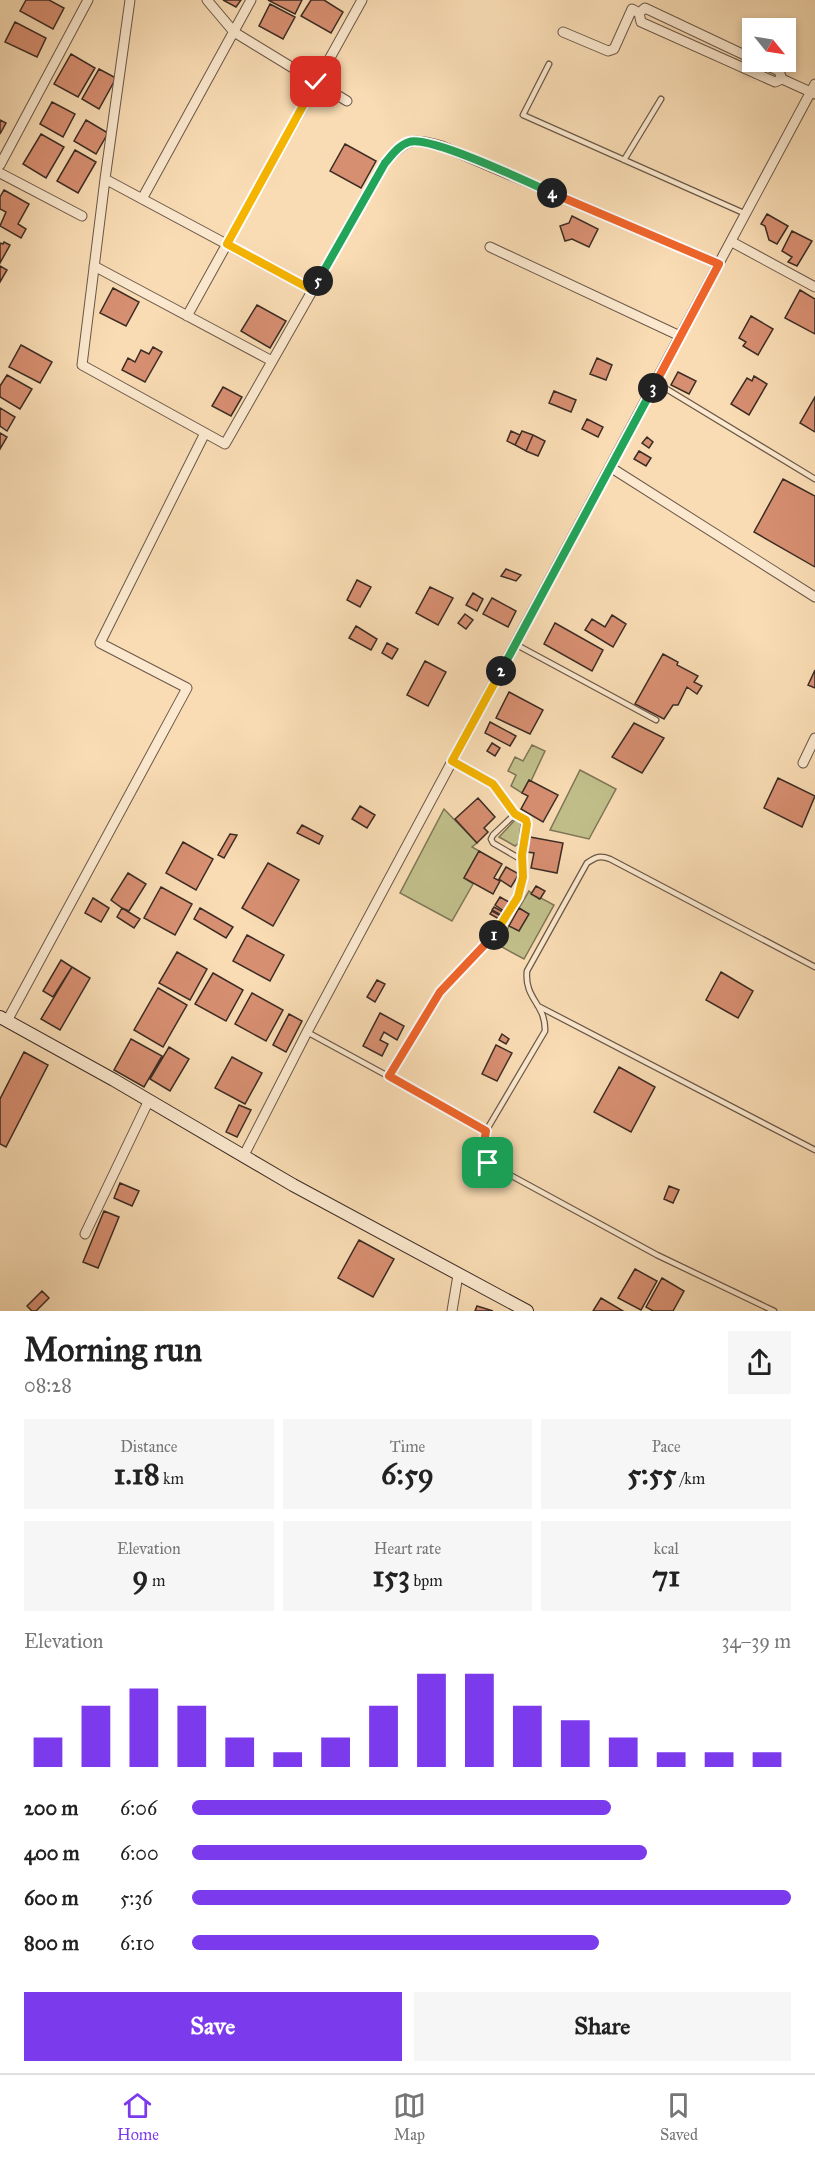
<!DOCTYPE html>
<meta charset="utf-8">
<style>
:root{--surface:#fff;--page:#f6f6f6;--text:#222;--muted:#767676;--line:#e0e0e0;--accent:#7c3aed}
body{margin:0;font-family:"IM FELL Great Primer",serif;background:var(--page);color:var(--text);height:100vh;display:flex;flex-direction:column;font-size:22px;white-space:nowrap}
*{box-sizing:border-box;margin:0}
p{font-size:20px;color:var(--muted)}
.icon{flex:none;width:33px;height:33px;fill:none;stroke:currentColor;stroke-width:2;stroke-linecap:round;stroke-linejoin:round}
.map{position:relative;height:1311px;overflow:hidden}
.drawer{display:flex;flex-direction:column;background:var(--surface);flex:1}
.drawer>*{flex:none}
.needle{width:39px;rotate:120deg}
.tools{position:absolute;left:742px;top:18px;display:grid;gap:12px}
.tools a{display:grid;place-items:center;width:54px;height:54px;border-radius:0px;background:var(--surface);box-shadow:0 3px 9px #0003;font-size:30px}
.pin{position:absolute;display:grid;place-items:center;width:51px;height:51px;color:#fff;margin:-26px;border-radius:12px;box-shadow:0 3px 9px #0006}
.km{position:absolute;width:30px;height:30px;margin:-15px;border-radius:50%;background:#222;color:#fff;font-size:16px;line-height:30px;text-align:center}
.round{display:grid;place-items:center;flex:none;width:63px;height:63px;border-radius:0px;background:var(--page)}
.overview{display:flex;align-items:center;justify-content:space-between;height:102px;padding:0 24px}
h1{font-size:33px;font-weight:700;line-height:45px}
.stats{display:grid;grid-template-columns:repeat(3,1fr);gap:9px;height:102px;padding:6px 24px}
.stats div{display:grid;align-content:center;border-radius:0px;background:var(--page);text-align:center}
.stats b{font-size:30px;font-weight:700}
.stats small{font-size:16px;font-weight:400}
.stats p{font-size:16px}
.chart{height:168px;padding:12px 24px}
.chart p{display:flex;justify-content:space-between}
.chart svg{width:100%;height:108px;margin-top:6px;stroke:var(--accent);stroke-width:6}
.cta{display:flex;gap:12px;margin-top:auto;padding:12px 24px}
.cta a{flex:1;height:69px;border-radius:0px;background:var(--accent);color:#fff;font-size:24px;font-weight:700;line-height:69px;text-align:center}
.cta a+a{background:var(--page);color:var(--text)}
ul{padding:0 24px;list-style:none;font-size:20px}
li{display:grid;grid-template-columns:96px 72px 1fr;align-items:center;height:45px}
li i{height:15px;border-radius:8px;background:var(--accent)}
.menu{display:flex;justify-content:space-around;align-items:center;height:84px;border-top:2px solid var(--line);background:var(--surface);font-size:16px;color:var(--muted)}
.menu a{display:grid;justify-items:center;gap:3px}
.menu .current{color:var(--accent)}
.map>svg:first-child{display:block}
.green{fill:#c1bf8a;stroke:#7e7657;stroke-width:1.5}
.building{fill:#d78f71;stroke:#3b2c24;stroke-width:1.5}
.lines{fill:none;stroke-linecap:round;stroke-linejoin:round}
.lane-casing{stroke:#6a5848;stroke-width:7}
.street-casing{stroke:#6a5848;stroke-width:11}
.secondary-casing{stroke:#3b2c24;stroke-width:14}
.lane{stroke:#fbe8ce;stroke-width:4.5}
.street{stroke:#fbe8ce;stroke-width:9}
.secondary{stroke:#fbe8ce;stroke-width:12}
.split-1-casing{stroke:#fff;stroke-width:12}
.split-2-casing{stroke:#fff;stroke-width:12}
.split-3-casing{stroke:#fff;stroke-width:12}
.split-4-casing{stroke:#fff;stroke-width:12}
.split-5-casing{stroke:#fff;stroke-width:12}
.split-6-casing{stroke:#fff;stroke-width:12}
.split-1{stroke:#f0652b;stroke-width:8}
.split-2{stroke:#f5b400;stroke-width:8}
.split-3{stroke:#22a559;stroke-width:8}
.split-4{stroke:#f0652b;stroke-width:8}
.split-5{stroke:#22a559;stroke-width:8}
.split-6{stroke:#f5b400;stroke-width:8}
</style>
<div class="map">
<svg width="815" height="1311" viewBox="0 0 815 1311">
<rect width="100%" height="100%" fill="#f9dcb4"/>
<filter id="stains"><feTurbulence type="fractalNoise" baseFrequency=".00333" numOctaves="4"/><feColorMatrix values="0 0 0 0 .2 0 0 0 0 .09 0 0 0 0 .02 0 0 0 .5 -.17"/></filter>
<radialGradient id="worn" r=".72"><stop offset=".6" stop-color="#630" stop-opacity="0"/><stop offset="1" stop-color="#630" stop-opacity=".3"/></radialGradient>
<path class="green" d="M532 745 545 751 531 781 529 780 522 793 511 786 516 775 508 771 515 757 523 761Z
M580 770 616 789 589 839 550 830Z
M444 809 477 843 472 847 479 851 464 878 473 884 452 921 400 893Z
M515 820H519L521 824 519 843 515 846 499 837Z
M529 891 539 899 541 898 554 905 524 959 500 946 509 926 528 914 519 908Z"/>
<path class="building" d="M26 0H49L64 8 53 29 20 11Z
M223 0H241L236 7Z
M268 0H302L295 14Z
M311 0H324L343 12 331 33 301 16Z
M270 4 295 17 283 39 259 26Z
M15 22 46 38 37 57 5 42Z
M71 54 95 68 78 97 54 84Z
M99 69 116 78 99 109 82 99Z
M52 102 75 114 63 137 40 124Z
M0 120 6 123 0 134Z
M86 120 108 133 96 154 74 141Z
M41 134 64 147 46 178 23 164Z
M345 144 376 161 361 188 330 171Z
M75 150 96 162 78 193 57 181Z
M4 190 29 204 18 224 26 229 21 238 0 226 6 212 0 209V197Z
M767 214 788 226 777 244 769 240 765 226 761 224Z
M572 216 598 229 589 247 572 239 565 241 560 226 569 223Z
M792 231 812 241 797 266 788 262 792 257 782 251Z
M4 242 10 245 0 263V243L3 244Z
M0 266 7 270 0 282Z
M113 288 139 302 126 326 100 313Z
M800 290 815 299V334L785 318Z
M257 305 286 321 270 348 241 331Z
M751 316 773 329 758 355 743 346 746 342 739 338Z
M21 345 52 362 40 383 9 367Z
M153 347 162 352 145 382 122 370 128 358 135 362 141 350 149 354Z
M597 358 612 365 606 380 590 374Z
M678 372 696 381 689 394 671 385Z
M7 375 32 389 20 409 0 397V386Z
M754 376 767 384 749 415 731 404 747 378 752 381Z
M223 387 242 397 231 416 212 406Z
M554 391 576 400 571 412 549 403Z
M815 397V432L800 423Z
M0 408 15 417 7 431 0 426Z
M587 419 603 427 598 437 582 429Z
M511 431 520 435 515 445 507 441Z
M522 431 533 435 526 451 515 445Z
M0 433 7 437 0 449Z
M533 435 545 441 538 456 526 451Z
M647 437 653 442 649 448 642 443Z
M639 451 651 458 646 466 634 459Z
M783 479 815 496V567L754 532Z
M506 569 521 575 516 581 501 576Z
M357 580 371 587 360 607 347 600Z
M430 587 453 598 438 625 416 613Z
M473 593 483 599 477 611 466 605Z
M492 598 516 611 508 627 483 614Z
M465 614 473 620 466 629 458 623Z
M612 615 626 624 613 647 585 630 592 619 605 627Z
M555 623 603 650 592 671 544 644Z
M356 626 377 639 371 650 349 638Z
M387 643 398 649 392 659 382 653Z
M663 654 678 662 677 665 698 676 694 682 702 686 697 694 687 687 678 705H673L664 719 635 704Z
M425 661 446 672 428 706 407 695Z
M815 670V688L808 685Z
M509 692 543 710 530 734 496 718Z
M490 722 516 736 510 746 485 733Z
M634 723 664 738 642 773 612 757Z
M492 743 500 748 495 756 487 751Z
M778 778 815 796 802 827 764 808Z
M529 780 558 795 543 822 521 809 528 796 522 793Z
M478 798 495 817 484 828 488 832 477 843 455 819Z
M360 806 375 815 367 828 352 819Z
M302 825 323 836 319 844 297 833Z
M230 834 237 835 224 858 218 855Z
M530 837 563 843 557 873 531 868 534 853 527 852Z
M183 842 213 859 196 890 166 873Z
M479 851 502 864 494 878 500 881 493 894 464 878Z
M268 863 299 880 273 926 242 908Z
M506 867 519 874 511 887 499 879Z
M128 873 146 884 129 911 122 908 111 900Z
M536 886 545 891 540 899 531 894Z
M161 887 192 904 175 935 144 918Z
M500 897 509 902 504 911 495 905Z
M93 898 109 908 101 922 85 913Z
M494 907 503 912 501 915 492 910Z
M122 908 140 919 134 928 117 917Z
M200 908 233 927 226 938 194 919Z
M519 908 529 914 519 931 509 926Z
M492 911 501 916 499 919 490 914Z
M247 935 284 955 270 981 233 961Z
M177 952 207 969 190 1000 159 983Z
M61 960 72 967 53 997 43 991Z
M72 967 90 978 60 1030 41 1019Z
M721 972 753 991 738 1018 706 1000Z
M213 973 243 990 226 1021 195 1004Z
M377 980 385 984 375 1002 367 997Z
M158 988 187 1005 163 1047 134 1030Z
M252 993 283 1010 266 1041 235 1024Z
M380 1013 404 1026 397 1040 384 1032 380 1040 388 1044 382 1056 363 1046Z
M289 1014 302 1021 286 1052 273 1045Z
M502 1034 509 1039 506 1044 499 1040Z
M131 1039 162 1056 144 1087 114 1070Z
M496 1045 512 1053 497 1081 482 1074Z
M169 1047 189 1059 170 1091 150 1079Z
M24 1052 48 1065 6 1147 0 1144V1099Z
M232 1057 262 1073 245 1104 215 1088Z
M619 1067 655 1087 631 1132 594 1112Z
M239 1105 251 1110 237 1137 226 1132Z
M120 1183 139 1191 132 1206 114 1198Z
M669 1186 679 1190 673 1203 664 1199Z
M104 1211 119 1217 98 1268 83 1262Z
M359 1240 394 1259 373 1297 338 1278Z
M635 1269 657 1281 641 1310 618 1298Z
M662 1278 684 1291 673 1311H653L646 1307Z
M42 1291 49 1298 36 1311H32L27 1306Z
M601 1298 623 1311H593Z
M477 1306 493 1311H475Z"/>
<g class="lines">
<defs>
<path id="lane" d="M549 64 523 115 746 214
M624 160 661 99
M655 382 815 479
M515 644 656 720
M452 761 493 784 515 814
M538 1006 815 1150
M307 1032 454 1112 486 1131
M389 1076 439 992 490 941 518 897 523 877 522 855 527 824 526 820 515 814 493 835 491 839 493 843 522 860
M774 1311 657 1255 488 1163C481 1151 482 1144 486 1131L545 1031C546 1004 524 999 527 971L587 863C596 857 600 855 610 859L815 967"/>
<path id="street" d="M130 0 105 179 82 365 225 444 385 163C408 138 410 138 442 146L719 264
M207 0 234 32 347 101
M563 32 608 51 614 49 632 9 639 13
M753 59 645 8 639 13 641 22 775 82 782 79 815 94
M759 62 779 71 782 79
M0 165 88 0
M0 173 82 216
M105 179 312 290
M142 199 251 0
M732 242 815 287
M490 247 680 336
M94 266 272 361
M187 316 362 0
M610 467 815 597
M803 763 815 738
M7 1021 187 688 100 643 205 433
M243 1157 307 1032 815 84
M85 1234 149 1100
M452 1311 458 1275"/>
<path id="secondary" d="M0 1017 114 1080 293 1185 527 1311"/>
</defs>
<use href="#lane" class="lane-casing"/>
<use href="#street" class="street-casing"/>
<use href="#secondary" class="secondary-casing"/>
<use href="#lane" class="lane"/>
<use href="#street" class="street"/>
<use href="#secondary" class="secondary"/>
</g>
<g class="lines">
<defs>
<path id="split-1" d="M488 1163 482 1153 486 1131 389 1076 440 992 494 935"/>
<path id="split-2" d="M494 935 518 897 523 877 522 855 527 824 526 820 515 814 493 784 452 761 501 671"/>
<path id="split-3" d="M501 671 653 388"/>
<path id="split-4" d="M552 193 719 264 653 388"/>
<path id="split-5" d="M318 281 385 163C392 155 399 145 409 142 429 135 528 182 552 193"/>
<path id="split-6" d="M316 82 227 244 312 290 318 281"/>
</defs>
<use href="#split-1" class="split-1-casing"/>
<use href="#split-2" class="split-2-casing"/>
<use href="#split-3" class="split-3-casing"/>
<use href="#split-4" class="split-4-casing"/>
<use href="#split-5" class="split-5-casing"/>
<use href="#split-6" class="split-6-casing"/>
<use href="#split-1" class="split-1"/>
<use href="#split-2" class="split-2"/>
<use href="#split-3" class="split-3"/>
<use href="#split-4" class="split-4"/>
<use href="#split-5" class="split-5"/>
<use href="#split-6" class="split-6"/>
</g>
<rect width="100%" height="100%" filter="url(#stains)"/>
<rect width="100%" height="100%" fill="url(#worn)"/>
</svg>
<div class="tools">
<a><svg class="needle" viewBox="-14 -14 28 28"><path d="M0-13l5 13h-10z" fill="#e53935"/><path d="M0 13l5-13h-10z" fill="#767676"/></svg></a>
</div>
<div class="pin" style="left:488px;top:1163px;background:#1e9e55"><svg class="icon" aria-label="arrive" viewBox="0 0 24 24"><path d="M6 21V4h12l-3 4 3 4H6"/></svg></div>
<div class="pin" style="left:316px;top:82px;background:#d93025"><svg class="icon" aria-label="check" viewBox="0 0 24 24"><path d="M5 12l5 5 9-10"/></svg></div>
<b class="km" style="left:494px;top:935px">1</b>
<b class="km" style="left:501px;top:671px">2</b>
<b class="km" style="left:653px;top:388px">3</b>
<b class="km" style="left:552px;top:193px">4</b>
<b class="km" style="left:318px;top:281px">5</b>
</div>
<section class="drawer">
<div class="overview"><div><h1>Morning run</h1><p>08:28</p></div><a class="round"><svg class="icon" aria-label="share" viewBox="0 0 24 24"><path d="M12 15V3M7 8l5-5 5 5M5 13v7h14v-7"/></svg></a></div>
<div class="stats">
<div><p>Distance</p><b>1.18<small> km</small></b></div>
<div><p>Time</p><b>6:59</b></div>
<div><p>Pace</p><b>5:55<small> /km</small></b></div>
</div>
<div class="stats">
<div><p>Elevation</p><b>9<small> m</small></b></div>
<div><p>Heart rate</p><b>153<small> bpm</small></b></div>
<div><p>kcal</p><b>71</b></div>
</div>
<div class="chart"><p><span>Elevation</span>34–39 m</p>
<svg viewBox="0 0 160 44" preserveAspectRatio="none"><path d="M5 44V32M15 44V19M25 44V12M35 44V19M45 44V32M55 44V38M65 44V32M75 44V19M85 44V6M95 44V6M105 44V19M115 44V25M125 44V32M135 44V38M145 44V38M155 44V38"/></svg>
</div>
<ul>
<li><b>200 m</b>6:06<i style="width:70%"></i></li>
<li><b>400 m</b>6:00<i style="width:76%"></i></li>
<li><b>600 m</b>5:36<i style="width:100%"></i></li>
<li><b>800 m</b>6:10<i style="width:68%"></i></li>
</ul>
<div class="cta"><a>Save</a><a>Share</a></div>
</section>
<nav class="menu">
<a class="current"><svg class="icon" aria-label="home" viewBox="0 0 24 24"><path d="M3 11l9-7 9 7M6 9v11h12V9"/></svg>Home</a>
<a><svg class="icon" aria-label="map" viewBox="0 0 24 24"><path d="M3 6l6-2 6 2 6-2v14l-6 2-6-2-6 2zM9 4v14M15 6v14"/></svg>Map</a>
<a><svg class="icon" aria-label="saved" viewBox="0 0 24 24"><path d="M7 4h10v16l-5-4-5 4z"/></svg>Saved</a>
</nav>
